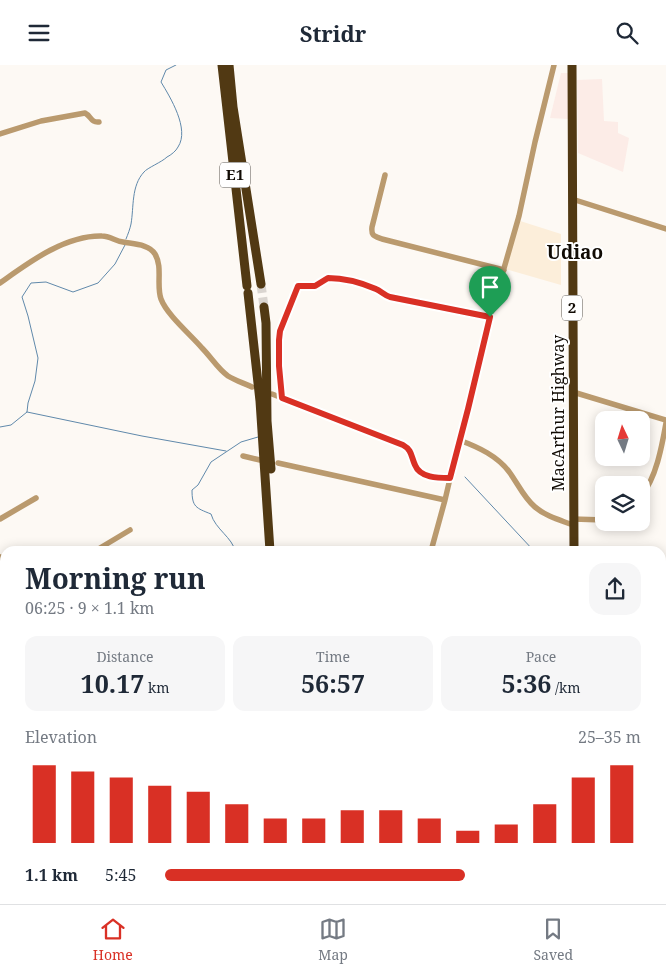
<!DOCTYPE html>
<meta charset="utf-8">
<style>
:root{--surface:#fff;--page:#f6f6f7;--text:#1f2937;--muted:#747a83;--line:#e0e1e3;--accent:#d93025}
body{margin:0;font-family:"Noto Serif",serif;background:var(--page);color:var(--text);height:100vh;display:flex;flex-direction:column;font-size:19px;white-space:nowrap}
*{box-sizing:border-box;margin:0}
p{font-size:16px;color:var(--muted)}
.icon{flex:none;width:28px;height:28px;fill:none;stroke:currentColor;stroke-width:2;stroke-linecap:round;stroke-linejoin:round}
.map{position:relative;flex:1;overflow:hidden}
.panel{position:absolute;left:0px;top:481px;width:666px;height:359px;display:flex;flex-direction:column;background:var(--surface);border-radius:15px 15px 0 0;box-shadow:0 2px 12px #0003}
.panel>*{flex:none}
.needle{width:32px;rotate:356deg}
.fabs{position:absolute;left:595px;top:346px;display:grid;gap:10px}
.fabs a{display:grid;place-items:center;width:55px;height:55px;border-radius:10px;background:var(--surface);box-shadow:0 2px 12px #0003;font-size:25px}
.pin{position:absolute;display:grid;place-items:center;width:42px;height:42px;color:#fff;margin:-51px -21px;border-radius:50% 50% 50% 0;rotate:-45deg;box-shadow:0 0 5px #0007}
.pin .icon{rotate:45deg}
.round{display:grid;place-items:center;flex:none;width:52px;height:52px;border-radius:15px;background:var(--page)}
.head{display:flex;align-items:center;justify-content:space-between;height:85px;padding:0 25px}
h1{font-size:28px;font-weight:700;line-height:38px}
.figures{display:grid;grid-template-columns:repeat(3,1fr);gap:8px;height:85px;padding:5px 25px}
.figures div{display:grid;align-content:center;border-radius:12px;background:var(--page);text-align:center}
.figures b{font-size:25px;font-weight:700}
.figures small{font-size:14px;font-weight:400}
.figures p{font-size:14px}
.chart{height:140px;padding:10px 25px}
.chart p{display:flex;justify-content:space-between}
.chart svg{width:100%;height:90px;margin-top:5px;stroke:var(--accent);stroke-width:6}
ul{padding:0 25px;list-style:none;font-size:16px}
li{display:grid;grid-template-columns:80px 60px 1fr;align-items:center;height:38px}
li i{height:12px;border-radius:6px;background:var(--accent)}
header{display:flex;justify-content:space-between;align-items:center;height:65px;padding:0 25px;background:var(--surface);font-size:22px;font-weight:700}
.tab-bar{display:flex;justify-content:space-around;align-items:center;height:70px;border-top:1px solid var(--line);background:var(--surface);font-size:14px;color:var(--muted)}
.tab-bar a{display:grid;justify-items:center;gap:2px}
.tab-bar .on{color:var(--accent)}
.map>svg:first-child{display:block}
.commercial{fill:#fcece7}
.built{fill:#fceeda}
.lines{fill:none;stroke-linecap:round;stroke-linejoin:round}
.stream{stroke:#6089ab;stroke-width:1}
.highway-tunnel{stroke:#dad5d0;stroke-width:9;stroke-dasharray:9 4.5;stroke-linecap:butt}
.minor{stroke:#ba9a6e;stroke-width:5.5}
.major{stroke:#71511d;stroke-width:8}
.highway{stroke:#513913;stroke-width:9}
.route-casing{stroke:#fff;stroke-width:10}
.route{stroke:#d93025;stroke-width:6}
.labels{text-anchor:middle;stroke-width:4;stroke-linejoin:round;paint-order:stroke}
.shield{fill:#fff;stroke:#58544f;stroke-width:1}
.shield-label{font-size:15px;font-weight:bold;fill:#110b04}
.street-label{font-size:16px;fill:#110b04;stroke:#fff}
.quarter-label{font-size:19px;font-weight:bold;fill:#110b04;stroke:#fff}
</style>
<header><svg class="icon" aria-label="menu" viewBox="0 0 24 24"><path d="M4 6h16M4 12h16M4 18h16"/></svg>Stridr<svg class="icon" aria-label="search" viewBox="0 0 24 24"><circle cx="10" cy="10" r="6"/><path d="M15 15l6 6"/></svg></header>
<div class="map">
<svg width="666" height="839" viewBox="0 0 666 839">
<rect width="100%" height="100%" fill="#fdf9f4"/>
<path class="commercial" d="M561 8H568V54L550 53Z
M602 14 604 56 618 57V68L629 73 623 107 578 88 577 15Z"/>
<path class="built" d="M517 155 561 169V220L505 204Z"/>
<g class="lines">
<path class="stream" d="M126 174C128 169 130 164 131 159 134 142 131 121 144 107 147 103 162 97 167 92 171 90 176 86 178 82 190 64 170 32 161 17L166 5 176 0
M27 347 142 371 226 386
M0 362 11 360 27 347 28 338 35 316 38 293 28 251 22 232 31 218 46 217 73 227 98 218 115 199 125 180
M465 412 534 486
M235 486C233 473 215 464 211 449 196 443 192 442 192 425L198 420 211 397 241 377 258 372"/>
<path class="highway-tunnel" d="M261 219 264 242"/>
<path class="minor" d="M0 69 41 56 85 48C91 51 91 58 99 57
M385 110 372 162C371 171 374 171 382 174L504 205
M572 134 666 164
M0 218C28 198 65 170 102 171 110 171 115 176 123 177 133 179 149 179 155 189 163 202 156 220 161 234 167 250 191 270 202 283 211 292 218 304 228 311 236 316 244 318 252 322
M573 327 666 355
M272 329 403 380C412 385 411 391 415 400 420 413 438 413 450 413
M282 333 279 301V275L281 262 298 221H315L326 214 333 213 370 221 390 232 490 252
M459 375C478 382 498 391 510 408 518 419 524 433 535 442 547 452 560 455 573 460
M243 391 260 395
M278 398 445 435
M641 431C656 414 662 381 666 358
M0 454 36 433
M573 454 604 455
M95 486 130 465
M431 486 445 435 459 375 468 344 490 252 519 151 535 77 554 0
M0 492 5 496
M17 835 18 839
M340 839 341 835
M603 839 604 835"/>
<path class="major" d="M661 778 666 777
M438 839 450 835
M447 839 459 835"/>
<path class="highway" d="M222 0 247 221
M229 0 233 42 261 219
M572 0 574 486
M248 228 260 336 270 486
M264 242 266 258 267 356 271 404
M661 734 666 738
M275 839V835"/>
</g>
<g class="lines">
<defs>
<path id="route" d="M328 213C343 213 362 218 376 224 381 226 384 230 390 232L490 252 468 344 450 413C438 413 420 413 415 400 411 391 412 385 403 380L282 333 279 301V275L280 266 298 221H315Z"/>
</defs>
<use href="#route" class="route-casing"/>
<use href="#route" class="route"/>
</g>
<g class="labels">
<g class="shield">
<rect x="220" y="97.5" width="30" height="25" rx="4"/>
<rect x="562" y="230.5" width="20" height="25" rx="4"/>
</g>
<g class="shield-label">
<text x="235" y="115">E1</text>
<text x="572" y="248">2</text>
</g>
<g class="street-label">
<text transform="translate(558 348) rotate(-90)" y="6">MacArthur Highway</text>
</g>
<g class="quarter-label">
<text x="575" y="194">Udiao</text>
</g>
</g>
</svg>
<div class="fabs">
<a><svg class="needle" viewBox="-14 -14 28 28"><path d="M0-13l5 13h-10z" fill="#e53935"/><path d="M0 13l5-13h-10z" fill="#747a83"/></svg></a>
<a><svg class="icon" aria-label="layers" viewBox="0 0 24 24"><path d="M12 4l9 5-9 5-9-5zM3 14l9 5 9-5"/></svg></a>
</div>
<div class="pin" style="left:490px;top:252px;background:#1e9e55"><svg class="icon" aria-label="arrive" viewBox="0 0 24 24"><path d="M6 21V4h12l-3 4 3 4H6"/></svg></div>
<section class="panel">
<div class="head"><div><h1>Morning run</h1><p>06:25 · 9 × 1.1 km</p></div><a class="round"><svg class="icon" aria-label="share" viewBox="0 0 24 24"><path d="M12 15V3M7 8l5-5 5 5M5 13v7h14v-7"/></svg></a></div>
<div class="figures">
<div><p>Distance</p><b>10.17<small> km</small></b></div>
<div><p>Time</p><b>56:57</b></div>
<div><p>Pace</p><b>5:36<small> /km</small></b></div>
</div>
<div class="chart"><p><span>Elevation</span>25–35 m</p>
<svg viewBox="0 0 160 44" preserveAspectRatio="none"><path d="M5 44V6M15 44V9M25 44V12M35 44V16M45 44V19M55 44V25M65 44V32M75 44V32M85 44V28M95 44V28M105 44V32M115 44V38M125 44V35M135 44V25M145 44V12M155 44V6"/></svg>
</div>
<ul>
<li><b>1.1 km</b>5:45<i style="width:63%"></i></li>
</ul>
</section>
</div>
<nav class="tab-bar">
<a class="on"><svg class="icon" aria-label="home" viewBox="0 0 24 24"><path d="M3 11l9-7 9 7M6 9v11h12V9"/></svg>Home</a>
<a><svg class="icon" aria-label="map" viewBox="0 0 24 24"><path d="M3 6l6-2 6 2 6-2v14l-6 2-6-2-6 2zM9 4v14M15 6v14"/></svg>Map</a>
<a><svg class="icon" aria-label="saved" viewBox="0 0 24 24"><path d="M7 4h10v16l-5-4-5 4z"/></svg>Saved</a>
</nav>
